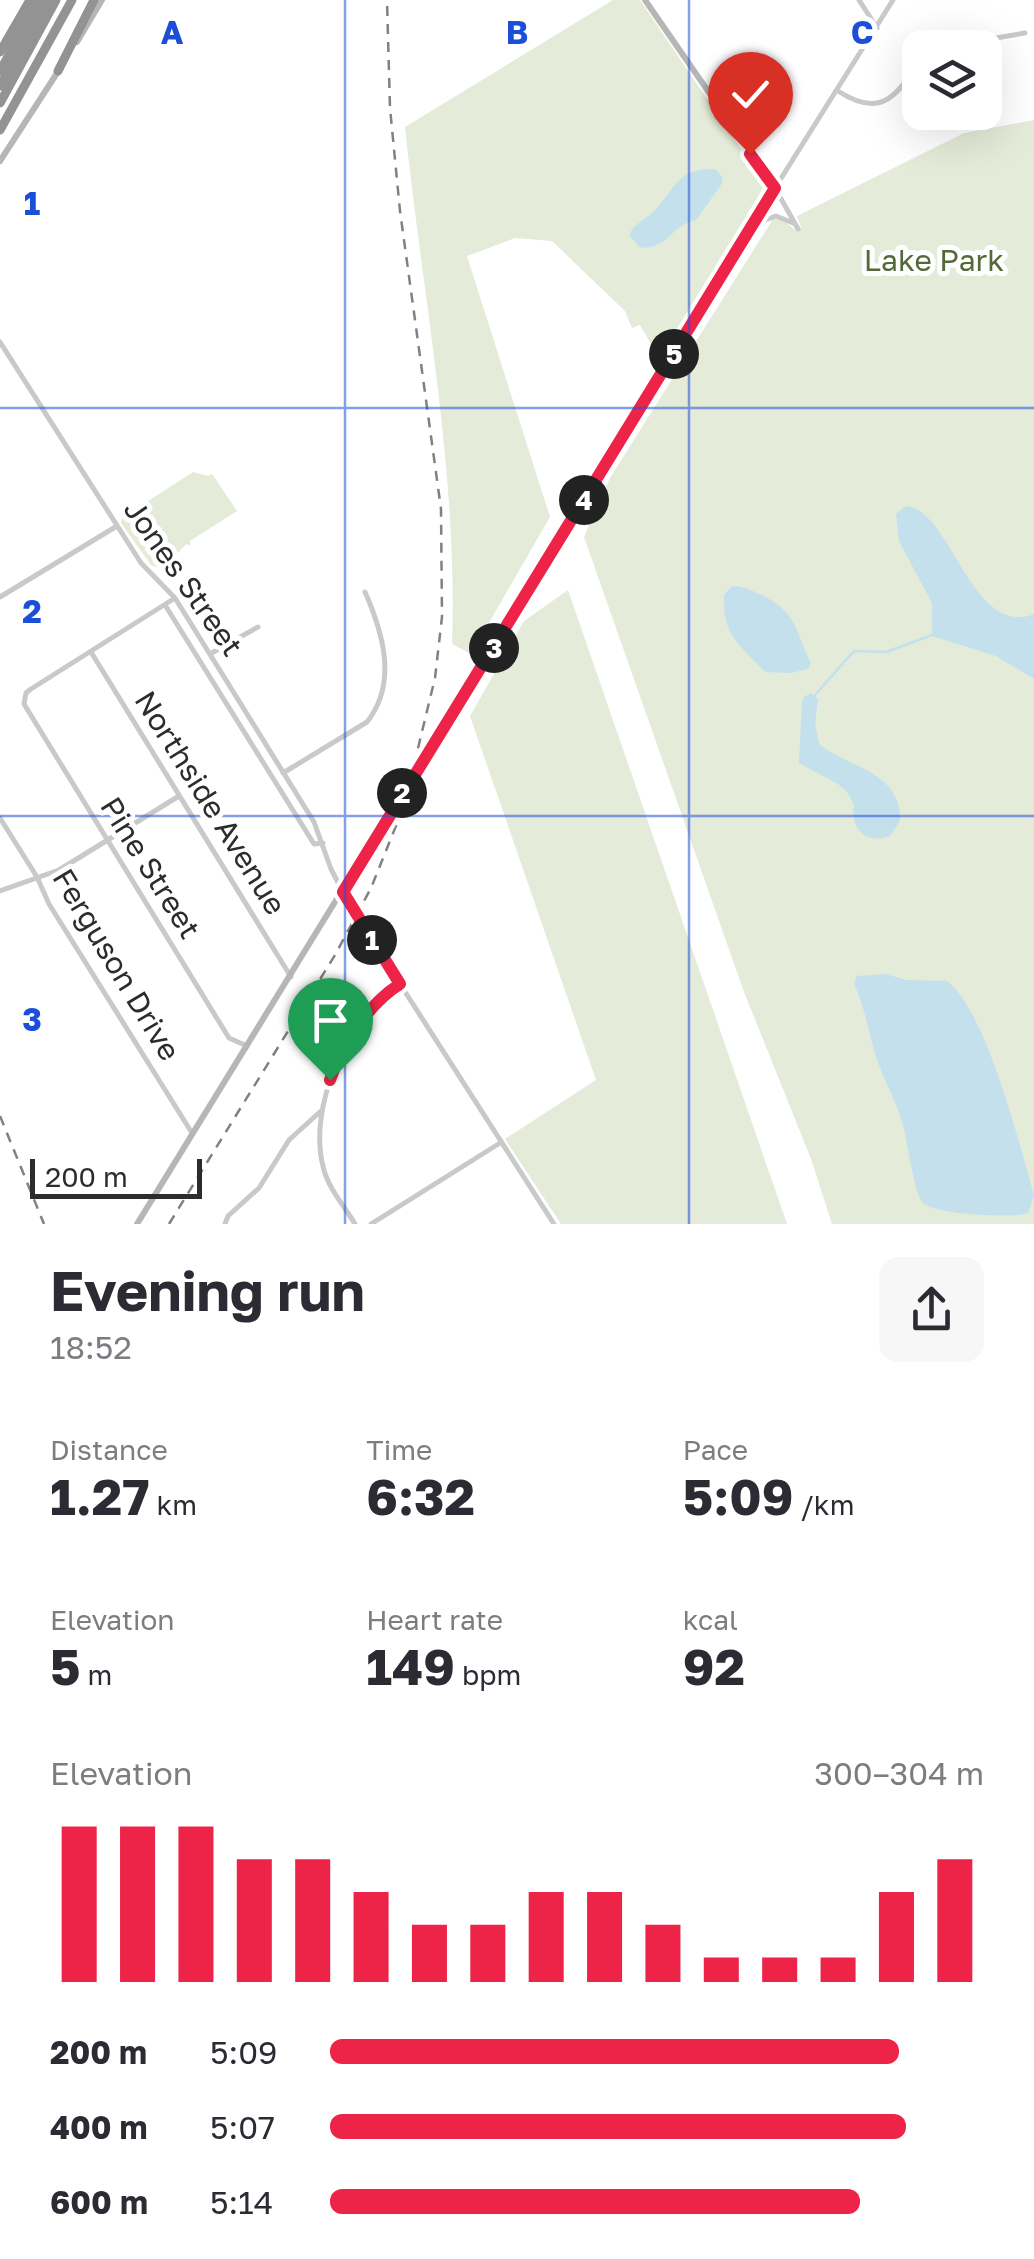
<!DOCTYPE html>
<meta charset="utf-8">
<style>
:root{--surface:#fff;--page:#f7f7f7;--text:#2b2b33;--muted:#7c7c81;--accent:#ed2447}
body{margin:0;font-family:"Golos Text",sans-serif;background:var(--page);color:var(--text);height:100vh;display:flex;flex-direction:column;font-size:38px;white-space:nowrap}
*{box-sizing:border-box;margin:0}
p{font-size:32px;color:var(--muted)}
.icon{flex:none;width:55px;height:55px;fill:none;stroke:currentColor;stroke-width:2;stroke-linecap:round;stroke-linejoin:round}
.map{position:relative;height:1224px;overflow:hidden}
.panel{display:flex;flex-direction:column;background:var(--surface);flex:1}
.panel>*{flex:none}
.buttons{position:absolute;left:902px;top:30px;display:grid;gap:20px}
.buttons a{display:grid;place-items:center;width:100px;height:100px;border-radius:20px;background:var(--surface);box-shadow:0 10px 40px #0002;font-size:50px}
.scale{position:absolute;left:30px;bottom:25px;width:172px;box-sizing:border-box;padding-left:10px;border:5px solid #2c2c2c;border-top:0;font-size:28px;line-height:35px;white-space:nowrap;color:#2c2c2c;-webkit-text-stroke:8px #fff;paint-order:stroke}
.pin{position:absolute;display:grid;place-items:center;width:85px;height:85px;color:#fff;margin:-102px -42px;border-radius:50% 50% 50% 0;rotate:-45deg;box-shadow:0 0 10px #0007}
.pin .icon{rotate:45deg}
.km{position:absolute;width:50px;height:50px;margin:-25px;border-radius:50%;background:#222;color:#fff;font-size:28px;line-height:50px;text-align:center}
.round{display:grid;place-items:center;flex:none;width:105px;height:105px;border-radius:20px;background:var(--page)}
.headline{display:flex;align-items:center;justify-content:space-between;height:170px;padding:0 50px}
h1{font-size:55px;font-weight:700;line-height:75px}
.stats{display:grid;grid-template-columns:repeat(3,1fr);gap:15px;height:170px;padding:10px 50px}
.stats div{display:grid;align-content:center}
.stats b{font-size:50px;font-weight:700}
.stats small{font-size:28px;font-weight:400}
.stats p{font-size:28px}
.chart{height:280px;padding:20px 50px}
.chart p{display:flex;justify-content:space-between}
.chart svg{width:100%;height:180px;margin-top:10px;stroke:var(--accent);stroke-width:6}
ul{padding:0 50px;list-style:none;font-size:32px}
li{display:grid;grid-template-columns:160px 120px 1fr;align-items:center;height:75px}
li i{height:25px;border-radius:12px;background:var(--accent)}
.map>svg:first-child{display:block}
.green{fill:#e4ebd8}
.water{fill:#c3e0ec}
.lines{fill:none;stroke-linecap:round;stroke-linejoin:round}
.stream{stroke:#c3e0ec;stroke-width:2.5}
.street{stroke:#c9c9c9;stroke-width:5}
.secondary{stroke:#b6b6b6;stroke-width:6}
.highway{stroke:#939393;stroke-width:9}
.rail{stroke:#818181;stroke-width:2.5;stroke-dasharray:10 8;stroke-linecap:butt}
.route-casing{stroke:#fff;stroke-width:20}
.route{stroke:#ed2447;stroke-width:12}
.grid{fill:none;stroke:#1d4ed8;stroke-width:2.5;stroke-opacity:0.55}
.labels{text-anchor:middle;stroke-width:10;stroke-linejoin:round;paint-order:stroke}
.park-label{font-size:30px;fill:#546938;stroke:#fff}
.street-label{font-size:30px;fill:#2c2c2c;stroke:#fff}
.grid-label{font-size:32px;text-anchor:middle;font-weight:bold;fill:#1d4ed8;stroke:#fff;stroke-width:10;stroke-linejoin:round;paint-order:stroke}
</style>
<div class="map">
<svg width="1034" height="1224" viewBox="0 0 1034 1224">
<rect width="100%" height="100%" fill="#fff"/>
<path class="green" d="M613 0H640L768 189 659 358 640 325 632 328 625 311 552 241 515 238 467 256 550 517 471 654 452 644C458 470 423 300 405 127Z
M1034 120V1224H832L811 1159 744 992 584 537 610 478 773 219H782L795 230 801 227 797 216 964 133Z
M193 472 208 476 212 474 237 511 190 541V546L186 544 176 555 172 551 156 567 151 565 121 523 122 518Z
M568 590 787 1224H561L505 1139 596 1080 470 716 524 621Z"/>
<path class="water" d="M715 169 723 178 721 185 696 220C669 226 672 247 640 248L629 235C634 224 643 221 652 213 674 193 674 168 715 169Z
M906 506C951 509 972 639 1034 614V679L996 656 932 636V603L899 541 896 514Z
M732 586C742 586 748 589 757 593 797 611 793 626 811 663L808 669 791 673 765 672C740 645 722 636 724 595Z
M811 693 818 699 815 723 819 744C848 768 902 771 900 821L890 836C865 845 850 828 854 805L847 792 838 784 799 763 802 702 804 697Z
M885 974 907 980 947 981C986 1010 1020 1146 1034 1195L1028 1213C1014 1219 933 1214 923 1203 914 1193 908 1145 904 1129 899 1107 887 1086 879 1065 869 1039 866 1008 854 984L857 976Z"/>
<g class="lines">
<path class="stream" d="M815 695 854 651 886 652 932 635"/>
<path class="street" d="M859 0 877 28
M937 48 1025 33
M838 91C881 119 895 97 920 62
M754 224 776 216 793 223
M798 229 775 188 893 0
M0 342 141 563 175 598 314 822 331 869 350 906 554 1224
M0 597 117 526
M175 598 31 689 26 693 24 704 229 1038 247 1046
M165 605 314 844 323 843
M91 652 291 977
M210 654 258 627
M283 773 367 722C398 683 383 633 365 592
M0 818 37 877 49 904 192 1133
M0 891 59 870 179 796
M225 1224 228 1216 259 1188 289 1140 322 1110
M355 1224C345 1207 329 1189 324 1170 306 1109 347 1018 400 984
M371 1224 500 1143"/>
<path class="secondary" d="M77 42 102 0
M0 161 59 70
M137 1224 413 775 452 718 775 188 645 0"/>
<path class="highway" d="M0 52 30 0
M0 71 39 0
M58 71 94 0
M0 86 48 0
M0 103 56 0
M0 130 72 0"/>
<path class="rail" d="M0 1116 44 1224
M169 1224 335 955 371 888 404 806 435 678 442 617 441 509 400 211 390 108 387 0"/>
</g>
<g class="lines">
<defs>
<path id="route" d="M330 1080C342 1045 368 1004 400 984L343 892 775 188 750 154"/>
</defs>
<use href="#route" class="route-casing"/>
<use href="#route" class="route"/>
</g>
<path class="grid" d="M345 0V1224M689 0V1224M0 408H1034M0 816H1034"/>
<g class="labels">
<g class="park-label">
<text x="934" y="271">Lake Park</text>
</g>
<g class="street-label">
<text transform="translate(183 578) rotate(55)" y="10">Jones Street</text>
<text transform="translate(210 803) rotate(58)" y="10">Northside Avenue</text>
<text transform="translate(150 868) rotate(58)" y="10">Pine Street</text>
<text transform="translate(116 965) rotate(59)" y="10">Ferguson Drive</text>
</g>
</g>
<g class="grid-label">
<text x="172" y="44">A</text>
<text x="517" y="44">B</text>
<text x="862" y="44">C</text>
<text x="32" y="215">1</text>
<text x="32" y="623">2</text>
<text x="32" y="1031">3</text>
</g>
</svg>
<div class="buttons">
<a><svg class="icon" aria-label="layers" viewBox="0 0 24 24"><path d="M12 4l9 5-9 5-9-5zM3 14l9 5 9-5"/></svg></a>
</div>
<div class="scale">200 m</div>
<div class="pin" style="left:330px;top:1080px;background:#1e9e55"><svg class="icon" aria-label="arrive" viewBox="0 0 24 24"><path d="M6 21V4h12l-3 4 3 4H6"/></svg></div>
<div class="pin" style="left:750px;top:154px;background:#d93025"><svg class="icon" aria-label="check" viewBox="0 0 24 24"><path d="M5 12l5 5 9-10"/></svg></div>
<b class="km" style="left:372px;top:940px">1</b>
<b class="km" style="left:402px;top:793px">2</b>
<b class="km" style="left:494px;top:648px">3</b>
<b class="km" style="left:584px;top:500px">4</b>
<b class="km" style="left:674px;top:354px">5</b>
</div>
<section class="panel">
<div class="headline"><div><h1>Evening run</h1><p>18:52</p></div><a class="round"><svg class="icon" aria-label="share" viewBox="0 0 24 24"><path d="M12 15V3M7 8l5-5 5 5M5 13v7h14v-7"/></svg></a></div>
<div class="stats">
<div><p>Distance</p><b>1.27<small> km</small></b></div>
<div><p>Time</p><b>6:32</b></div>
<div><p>Pace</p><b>5:09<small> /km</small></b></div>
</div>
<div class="stats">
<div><p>Elevation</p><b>5<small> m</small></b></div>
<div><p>Heart rate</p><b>149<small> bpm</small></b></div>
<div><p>kcal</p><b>92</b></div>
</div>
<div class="chart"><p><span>Elevation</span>300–304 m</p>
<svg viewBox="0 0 160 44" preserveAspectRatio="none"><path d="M5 44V6M15 44V6M25 44V6M35 44V14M45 44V14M55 44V22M65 44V30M75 44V30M85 44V22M95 44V22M105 44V30M115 44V38M125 44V38M135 44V38M145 44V22M155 44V14"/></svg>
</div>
<ul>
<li><b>200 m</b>5:09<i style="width:87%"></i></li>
<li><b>400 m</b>5:07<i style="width:88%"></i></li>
<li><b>600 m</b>5:14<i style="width:81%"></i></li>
</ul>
</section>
